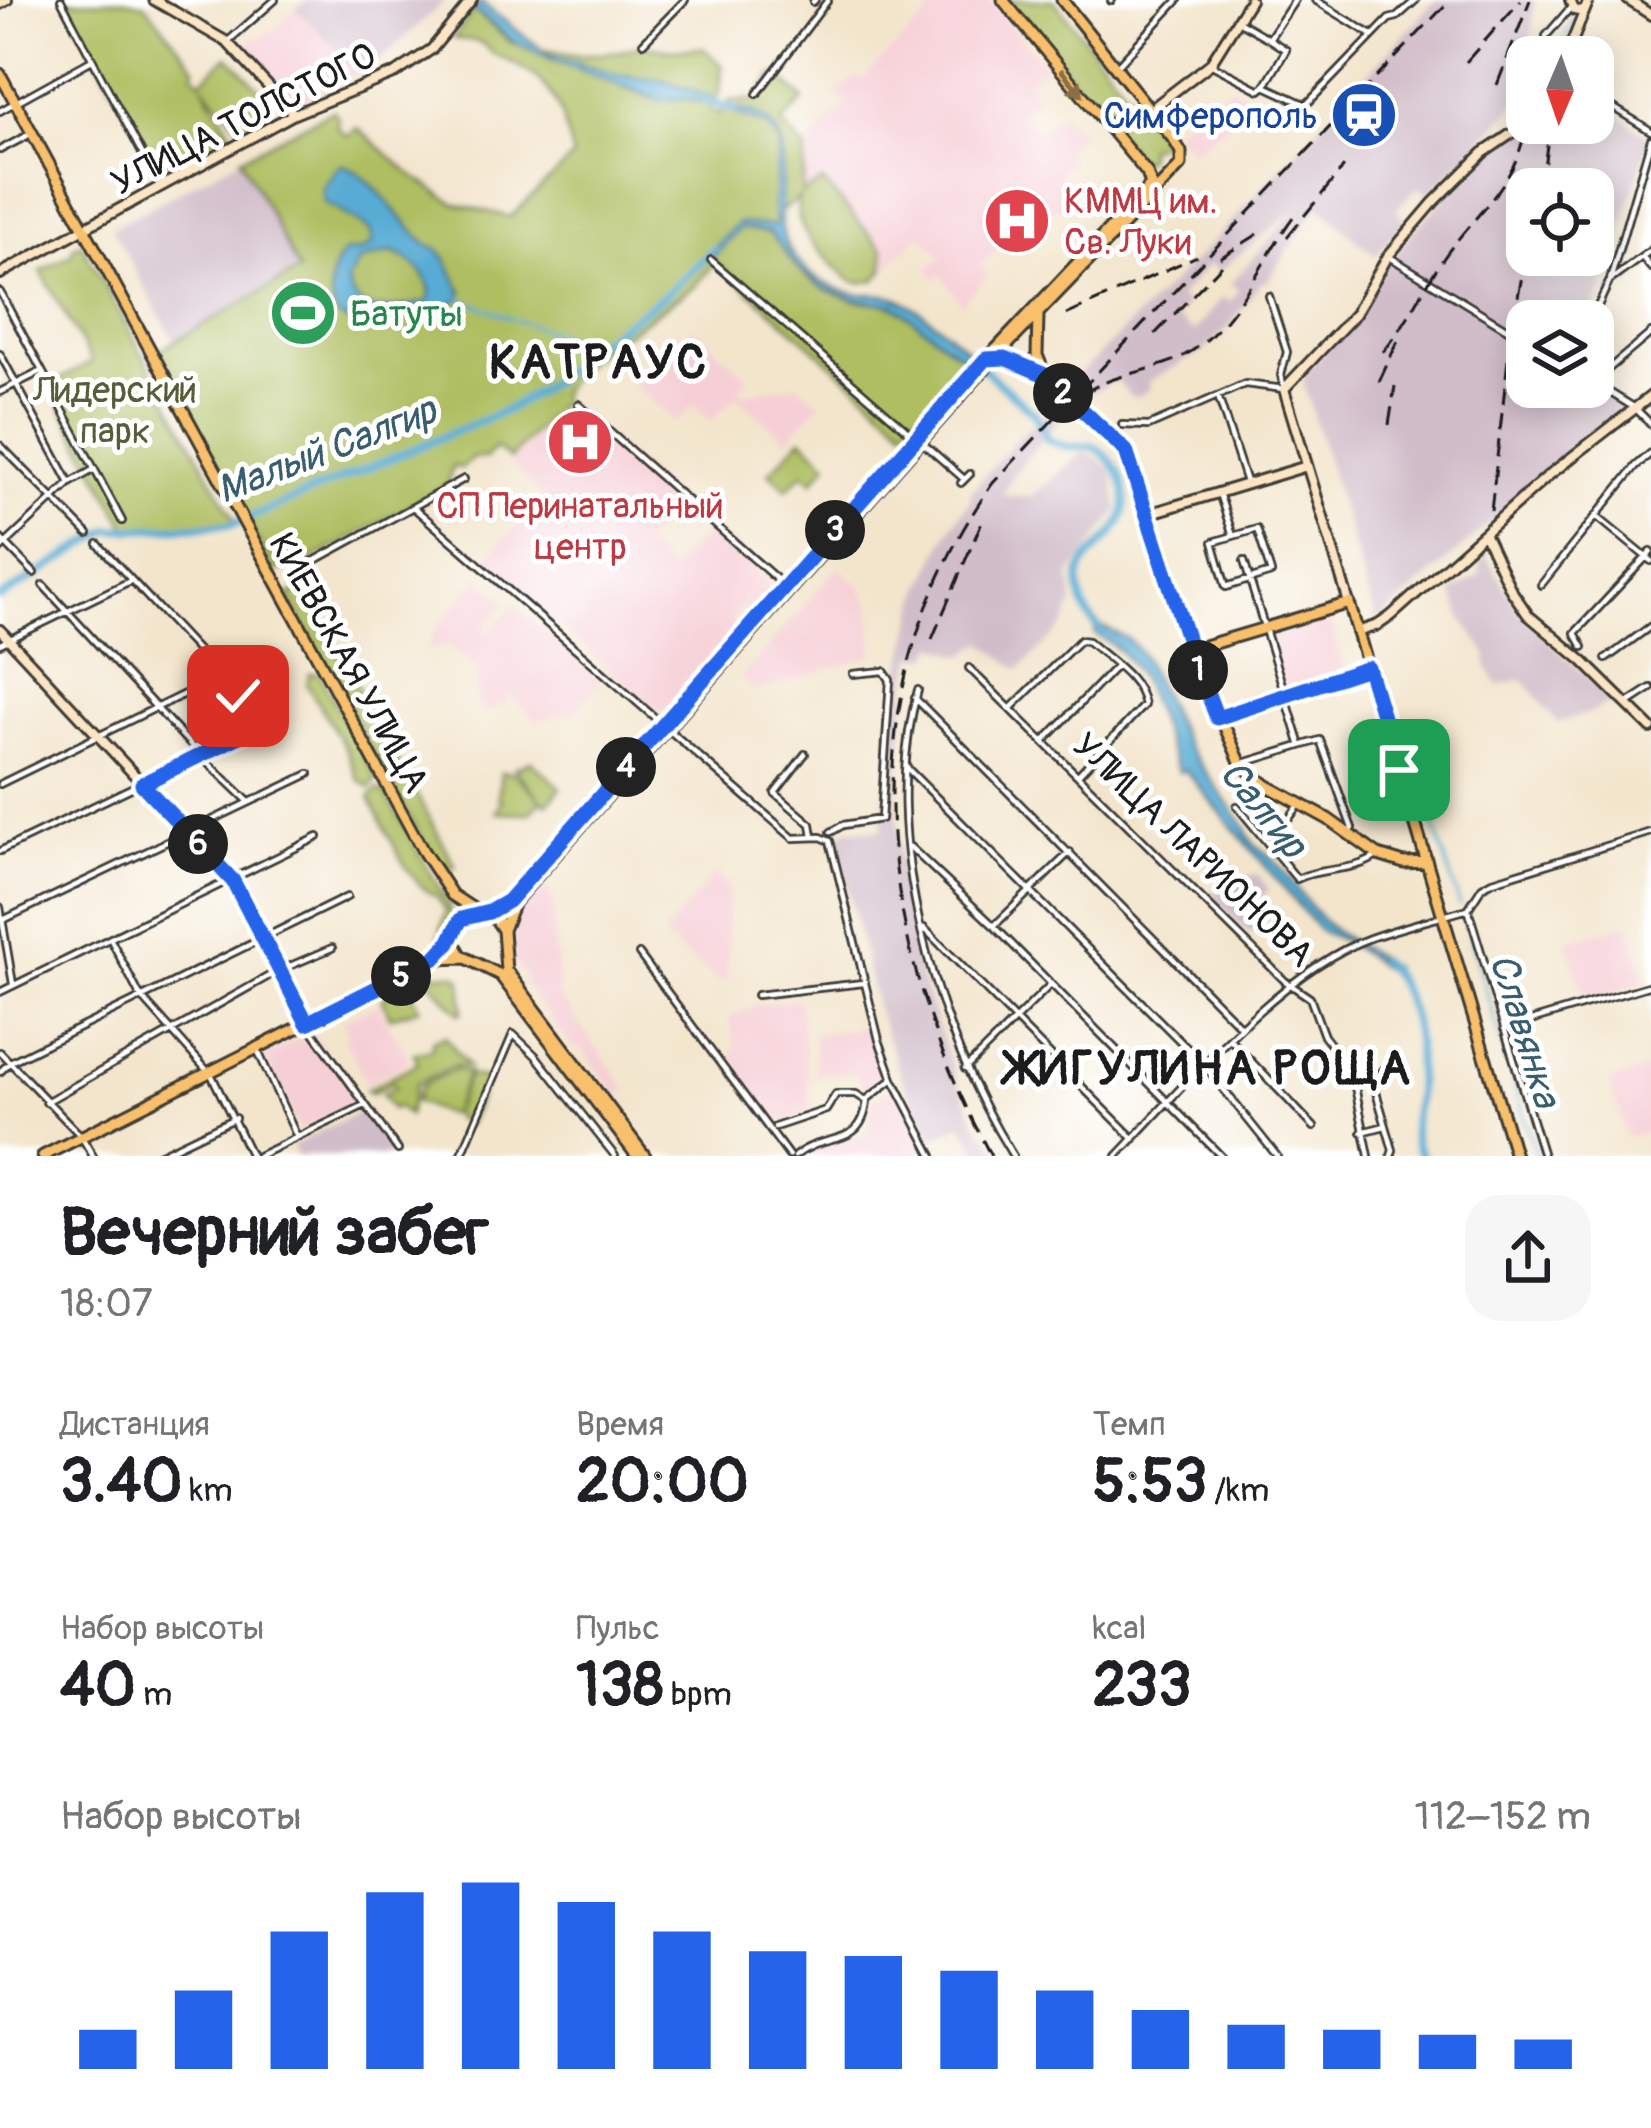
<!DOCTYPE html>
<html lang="ru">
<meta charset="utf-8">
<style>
:root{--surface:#fff;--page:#f6f6f6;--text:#202124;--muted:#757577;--accent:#2563eb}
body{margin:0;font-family:Pangolin,sans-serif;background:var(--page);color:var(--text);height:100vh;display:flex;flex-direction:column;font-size:45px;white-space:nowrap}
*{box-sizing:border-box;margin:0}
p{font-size:39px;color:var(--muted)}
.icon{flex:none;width:66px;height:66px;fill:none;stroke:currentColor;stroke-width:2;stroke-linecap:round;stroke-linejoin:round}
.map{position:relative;height:1156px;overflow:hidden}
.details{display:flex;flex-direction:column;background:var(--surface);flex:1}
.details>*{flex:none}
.needle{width:78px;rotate:182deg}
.controls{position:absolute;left:1506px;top:36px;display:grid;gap:24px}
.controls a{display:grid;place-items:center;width:108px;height:108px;border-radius:24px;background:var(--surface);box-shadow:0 6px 30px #0003;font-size:60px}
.pin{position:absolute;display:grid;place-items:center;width:102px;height:102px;color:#fff;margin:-51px;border-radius:24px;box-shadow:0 6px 18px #0006}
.km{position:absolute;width:60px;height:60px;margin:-30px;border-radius:50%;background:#222;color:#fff;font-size:33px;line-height:60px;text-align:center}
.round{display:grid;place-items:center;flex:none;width:126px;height:126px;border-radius:36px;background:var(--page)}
.summary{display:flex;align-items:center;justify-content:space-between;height:204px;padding:0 60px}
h1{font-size:66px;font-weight:700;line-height:90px}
.metrics{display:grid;grid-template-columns:repeat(3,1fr);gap:18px;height:204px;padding:12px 60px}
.metrics div{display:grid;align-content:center}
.metrics b{font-size:60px;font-weight:700}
.metrics small{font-size:33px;font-weight:400}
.metrics p{font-size:33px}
.chart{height:336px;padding:24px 60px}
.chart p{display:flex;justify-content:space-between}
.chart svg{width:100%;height:216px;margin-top:12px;stroke:var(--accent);stroke-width:6}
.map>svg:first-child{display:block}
.built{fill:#f6cfd6}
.industrial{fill:#d1bdc9;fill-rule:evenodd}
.green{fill:#aebe61;stroke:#656d3e;stroke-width:3}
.water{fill:#58acd4;stroke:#3a6478;stroke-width:3;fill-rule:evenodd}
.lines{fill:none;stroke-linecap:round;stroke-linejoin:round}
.stream{stroke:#58acd4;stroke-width:3}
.river{stroke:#58acd4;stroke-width:8}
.street-casing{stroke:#3c3a36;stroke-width:10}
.secondary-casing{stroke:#3c3a36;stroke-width:14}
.primary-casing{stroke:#3c3a36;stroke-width:15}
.street{stroke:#fff;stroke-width:4.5}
.secondary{stroke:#fce5c4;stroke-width:8}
.primary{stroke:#f8bf6c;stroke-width:9}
.rail{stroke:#1c1c1c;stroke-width:3;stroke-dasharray:18 9;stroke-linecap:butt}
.primary-bridge-casing{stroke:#3c3a36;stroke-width:15;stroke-linecap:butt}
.primary-bridge{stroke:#f8bf6c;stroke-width:9}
.oneway{fill:#8a6e44}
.route-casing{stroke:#fff;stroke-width:24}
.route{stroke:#2563eb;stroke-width:15}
.labels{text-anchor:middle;stroke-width:10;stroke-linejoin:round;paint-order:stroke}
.transit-label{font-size:36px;fill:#164399;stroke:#fff;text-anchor:end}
.street-label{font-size:36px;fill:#1c1c1c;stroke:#fff}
.health-label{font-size:36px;fill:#be3a42;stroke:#fff;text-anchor:start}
.leisure-label{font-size:36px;fill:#27864d;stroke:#fff;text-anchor:start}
.park-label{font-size:36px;fill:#565d38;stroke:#fff}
.water-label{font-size:39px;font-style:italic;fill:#375d6f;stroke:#fff}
.district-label{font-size:48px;font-weight:bold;letter-spacing:3px;fill:#1c1c1c;stroke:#fff}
</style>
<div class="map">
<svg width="1651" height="1156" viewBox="0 0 1651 1156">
<rect width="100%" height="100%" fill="#fff"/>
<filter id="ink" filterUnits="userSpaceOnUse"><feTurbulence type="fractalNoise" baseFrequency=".00833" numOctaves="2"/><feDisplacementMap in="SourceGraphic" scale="24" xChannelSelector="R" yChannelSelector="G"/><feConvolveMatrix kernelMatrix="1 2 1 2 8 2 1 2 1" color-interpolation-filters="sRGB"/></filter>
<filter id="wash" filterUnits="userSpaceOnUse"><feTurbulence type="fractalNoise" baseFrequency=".004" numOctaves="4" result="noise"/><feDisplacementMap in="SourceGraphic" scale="48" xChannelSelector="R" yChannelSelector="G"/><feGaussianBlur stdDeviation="2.7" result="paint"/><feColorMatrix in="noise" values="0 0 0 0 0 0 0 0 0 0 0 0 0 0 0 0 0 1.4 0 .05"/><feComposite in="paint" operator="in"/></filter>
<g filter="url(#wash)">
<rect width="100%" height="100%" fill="#f3e5cc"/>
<path class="built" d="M943 0H990L1045 66 1031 79 1030 90 1036 99 1020 114 1038 131 1062 113 1082 134 1064 151 1071 159 1057 173 1075 189 1062 205 1046 212 1047 219 1023 244 1011 235 980 266 988 276 961 304 942 274 935 278 928 268 943 257 920 234 876 280 860 283 844 275 796 218 807 145 846 104 836 94 856 76 862 80Z
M296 9 359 71 294 107 235 46 242 39 245 43 275 29Z
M1232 87 1255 102 1192 152 1173 130Z
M693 328 749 377 740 387 742 394 797 384 821 403 787 439 736 396 711 422 693 405 677 422 632 385 679 332 685 337Z
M568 401 680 503 643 544 669 569 712 527 758 568 756 572 772 587 751 611 742 607 733 618 736 627 718 648 712 649 713 654 661 715 484 560 543 498 510 464Z
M838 567 860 585 872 609 873 655 755 692 741 678Z
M479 577 506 601 485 629 488 632 515 605 601 681 573 712 536 721 509 695 503 705 489 711 482 710 478 707 475 666 449 645 429 650 433 631Z
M1320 616 1328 617 1345 672 1285 692 1265 632Z
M715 874 728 886 727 978 721 983 662 936Z
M546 887 553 900 559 996 627 1089 617 1096 581 1047 573 1048 522 982 526 977 510 956V916L522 897Z
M1629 923 1646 982 1584 1000 1567 941Z
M799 1000 811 1112 773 1125 731 1068 734 1043 729 1018 754 1005Z
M378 1004 410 1061 367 1083 343 1036 348 1034 342 1021Z
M872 1027 885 1077 865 1093 856 1073 815 1075 813 1034Z
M312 1032 359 1100 300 1131 264 1055Z
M1651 1068V1131L1627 1138 1609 1081Z
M894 1086 931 1156H807L836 1140 866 1133 874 1099Z"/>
<path class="industrial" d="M308 0H446L369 70 364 67 359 71 296 9Z
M1436 0H1534L1527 90 1512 109 1428 195 1419 187 1407 197 1396 210 1405 221 1375 256 1319 205 1266 283 1261 282 1230 326 1203 352 1149 381 1150 389 1138 397 1129 396 1118 381 1110 383 1087 395 1057 422 1014 473 1002 495 1031 497 1086 450 1112 470 1118 510 1070 575 1073 604 1064 626 1019 670 983 642 963 656 936 645 930 656H914L907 685 897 794 900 855 920 975 955 1076 977 1123 1005 1156H982L962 1124 934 1139 902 1079 877 1010 836 837 850 829 882 830 892 708 921 590 949 530 971 499 970 493 1012 443 1071 390 1077 376 1206 249ZM1300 205 1231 283 1239 290 1230 302 1222 297 1194 332 1176 318 1187 305 1179 297 1209 264 1219 271Z
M1593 98 1650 137 1603 288 1587 321H1527V387L1593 385 1627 409 1550 470 1377 622 1304 387V374L1353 321 1386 264 1413 232 1486 155 1533 123H1593ZM1527 189H1593V255H1527Z
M241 158 300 270 174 341 112 228Z
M1482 548 1519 613 1612 701 1589 714 1557 723 1523 679 1497 686 1486 663 1488 655 1463 620 1452 592 1479 576Z
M1258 874 1269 889 1259 901 1269 914 1250 934 1211 896 1223 880Z
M363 1110 393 1152 385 1156H297L292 1146Z"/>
<path class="green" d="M124 0 145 4 195 67 194 73 201 81 228 56 270 99 240 127 203 85 232 134 160 173 67 1Z
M1007 0H1054L1166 142 1147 147V157L1141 162Z
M474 11 511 43 580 55 621 51 642 45 670 50 703 48 722 65 720 94 710 109 719 115 730 101 756 100 774 75 779 76 804 100 782 124 806 150 802 194 823 182 884 250V270L876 280 860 283 850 280C827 259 790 230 799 198L776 215C774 259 814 290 853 300 865 303 879 301 891 305 918 315 946 342 968 361L962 368 965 372 943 397 939 394 942 388 905 428 716 262 695 286 586 361 560 392V403L510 459 495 448 486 458H473L461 468 453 466 448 484 306 563 286 559 282 570 274 572 159 350 299 271 241 158 333 110 338 117 337 127 347 136 357 128 412 175 454 203 510 217 573 157C557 97 555 81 496 55 491 52 487 47 481 43 474 39 461 40 453 38Z
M81 243 236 522 127 528 49 385 92 362 41 271 71 255 74 246Z
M802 438 828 463 813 481 804 473 787 489 769 473Z
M303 587 401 767 395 776H386L288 596Z
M319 673 377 779 370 788 358 779 346 749 307 685 309 674Z
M531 761 561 788 547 804 542 800 530 813 496 812 502 800 498 798 501 772 513 773 541 799 514 768Z
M407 777 454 863 455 867 443 873 394 791 398 780Z
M377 790 385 792 449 905 452 919 448 939 439 937 446 911 437 896C410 889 385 827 370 798Z
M430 974H456L462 979 463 1011 460 1014 427 978 410 988 420 1008 390 1017 382 998Z
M445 1036 468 1066H453L416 1084 408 1115 397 1107 392 1109 382 1094 395 1088 393 1083 370 1093 366 1090 418 1063 414 1053 432 1049V1041Z
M455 1069 468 1072 453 1112 469 1075 486 1079 468 1125 454 1118 453 1113 447 1115 415 1101 422 1085Z"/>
<path class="water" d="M480 2 547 53 615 74 664 80 715 99 712 105 687 99 658 100 549 58 514 42 474 10Z
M727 105C738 109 752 111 762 117 805 141 765 210 789 249 804 273 829 290 857 294 869 295 883 293 895 297 920 307 957 340 977 359L972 364 894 305 853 299 825 289 799 270 770 233 741 228 713 257 708 253 738 223 774 226 776 223 773 208 779 142 765 125 724 109Z
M340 165C363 164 403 224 424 241 429 246 435 247 440 252 453 264 453 280 463 291L459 300 431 313 408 310 392 316 370 314 351 323 339 317C325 297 328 271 344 252L362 251 373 243 370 230 324 202 323 188ZM391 252C412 259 436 279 428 302 398 305 356 324 348 281L360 261Z
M1093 622 1128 639 1143 656 1186 745 1246 828C1248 844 1264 849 1275 861 1294 883 1307 907 1329 926 1347 942 1372 951 1392 967L1385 969 1347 943 1319 930 1190 776 1185 770 1179 772C1153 724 1150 660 1096 635Z"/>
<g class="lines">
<path class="stream" d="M1579 3V0
M1561 57 1573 17
M460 298 512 319
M516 320 567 337
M582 341 595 344
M1427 802 1460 906
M1465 920 1536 1156"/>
<path class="river" d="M704 100 735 110
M971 358 1035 414 1048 440 1068 447 1093 446C1121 463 1137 499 1116 529 1107 542 1092 551 1084 565 1073 586 1083 613 1098 627
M0 598 109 530 232 525 507 410 552 382 595 344 665 295 714 249
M1381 961C1416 994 1420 1047 1417 1093 1415 1118 1407 1134 1422 1156"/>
</g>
</g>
<g filter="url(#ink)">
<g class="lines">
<defs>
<path id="street" d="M61 0 154 176
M1315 0 1372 35
M1111 1 1112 0
M813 2 815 0
M1238 21 1269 39 1295 0
M1546 36 1572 6
M227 42 275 0
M643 43 685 0
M1210 64 1260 90 1265 86 1306 105 1389 19 1397 17 1416 0
M1117 66 1178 0
M1266 84 1286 50 1269 39
M757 94 828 0
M1593 95 1651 131
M0 111 92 60
M0 150 32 133
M1388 256 1527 341
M1642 257 1651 268
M711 260 916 438
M1612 279 1651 250
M0 292 122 521
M1591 321 1610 280 1651 139
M0 354 70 483
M1593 382 1651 333
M1593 382 1635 408 1651 424
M0 392 40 372
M1218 396 1246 482
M578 404 789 590
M1122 425 1149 426 1245 384 1284 389 1281 375 1287 352 1269 296
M0 445 88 534
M925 445 964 479
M961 483 970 474
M1219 493 1233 536 1213 542 1226 587 1271 573 1257 529 1233 536
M413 507 793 838 821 837 830 841 879 1040 893 1079 933 1156
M1596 516 1651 561
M0 538 34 573
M0 549 70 483 93 470
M1244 561 1300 743
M303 567 464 479
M43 585 200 755 248 801
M1541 585 1636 466 1651 453
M0 644 130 581
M1583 647 1575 633 1651 552
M1606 659 1651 626
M969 668 1285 981 1310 998 1324 1036 1352 1072 1369 1156
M918 690C877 833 936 1034 1013 1156
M915 698 1240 1026
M1628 703 1651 688
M1012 707 1080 640 1088 641C1109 660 1139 676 1144 705L1078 775
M1220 717 1368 668
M1045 740 1116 666
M805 754 775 793 811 824 813 836
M1244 763 1320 740 1352 828 1349 834
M906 767 1205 1066 1277 1156
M0 784 219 677
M1237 806 1297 879C1323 866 1355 873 1378 855
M831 832 843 825 881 819 890 680 884 671 853 674
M1271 842 1300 804
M910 847 994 926 1221 1156
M0 851 260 726 250 707 98 544
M0 907 13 984
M1468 909 1543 1156
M3 920 309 774
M994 926 1070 852
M924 928 1134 1139
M111 940 139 994 212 1076 251 1156
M639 954 789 1156
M0 992 318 837
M757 995 863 983
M307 1023 398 1150
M1504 1029 1651 985
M1230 1039 1314 1127
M257 1049 297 1137
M0 1052 81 1136 93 1156
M965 1069 1050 985
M0 1072 10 1062 347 897
M866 1100 893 1079
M46 1102 276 972 332 948
M775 1127 826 1110 836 1094H856L867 1101C862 1150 825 1131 795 1156
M1362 1132 1385 1126
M156 1156 235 1118
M258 1156 365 1105
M461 1156 513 1034 536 1056 615 1156
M1117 1156C1183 1087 1280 971 1370 938 1401 927 1435 919 1468 909L1482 887 1493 881 1651 832
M1391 1156 1393 1150 1373 1082 1394 1058"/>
<path id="secondary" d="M154 0 227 42 294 114
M1570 0 1574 10 1584 12
M1628 0 1651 15
M0 4 7 0
M1566 57 1589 0
M1150 110 1210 64 1250 0
M0 274 294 114 396 73 432 49 472 0
M1148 514 1307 466
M1484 533 1511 590 1528 615 1583 661 1651 728
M1349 603 1284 389 1355 314 1388 256 1433 203 1483 153 1527 123
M0 630 233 881 307 1023
M1357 632 1378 625 1391 616 1549 475 1651 396"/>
<path id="primary" d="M0 74 423 851 452 895 478 912
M1038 316 1037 355 1045 375
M997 357 1032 368 1059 389
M985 361 1151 185 1147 173 1003 0
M1085 413 1119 442 1132 461 1191 650 1241 764 1266 785 1328 819 1378 855 1404 863 1427 862
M1191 650 1349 603 1515 1156
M483 913 498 908 513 895
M503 930 493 915 472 913 457 924 453 941 462 956 500 975 637 1156
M43 1156 434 959 465 958
M645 1156 506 970 503 930 514 902 988 365 1181 165V152L1174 140 1062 0"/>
</defs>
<use href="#street" class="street-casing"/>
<use href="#secondary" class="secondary-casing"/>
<use href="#primary" class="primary-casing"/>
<use href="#street" class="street"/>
<use href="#secondary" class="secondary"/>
<use href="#primary" class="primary"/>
<path class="rail" d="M1466 62 1521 0
M1497 85 1530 0
M1541 189 1550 123
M1287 237 1344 167
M1220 258 1258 234
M1066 315 1197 256
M1155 334 1222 265
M1383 352C1406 325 1420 294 1439 265 1474 211 1522 185 1527 114
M1379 382 1398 341
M1082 395C1111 373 1153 373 1185 355 1236 327 1260 262 1293 217
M1389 425 1395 386
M1491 511 1511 333 1527 250
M932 639 983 519
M991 1156C874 940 844 693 993 483L1450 0"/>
<defs>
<path id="primary-bridge" d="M1059 389 1085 413"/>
</defs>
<use href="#primary-bridge" class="primary-bridge-casing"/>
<use href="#primary-bridge" class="primary-bridge"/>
</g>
<defs><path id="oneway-solid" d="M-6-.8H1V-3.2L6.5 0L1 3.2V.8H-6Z" transform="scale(3)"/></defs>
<use class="oneway" href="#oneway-solid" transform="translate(1072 83) rotate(50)"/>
</g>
<g class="lines" filter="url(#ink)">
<defs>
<path id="route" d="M238 696 260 726 142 784 233 881 307 1023 434 959 449 943 461 919 489 912 508 901 986 359 1005 358 1045 375 1126 451 1191 650 1217 718 1368 668 1399 770"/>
</defs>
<use href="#route" class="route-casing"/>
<use href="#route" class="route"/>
</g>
<defs>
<symbol id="station-disc" viewBox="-11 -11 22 22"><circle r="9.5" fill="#1a4fb4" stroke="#fff"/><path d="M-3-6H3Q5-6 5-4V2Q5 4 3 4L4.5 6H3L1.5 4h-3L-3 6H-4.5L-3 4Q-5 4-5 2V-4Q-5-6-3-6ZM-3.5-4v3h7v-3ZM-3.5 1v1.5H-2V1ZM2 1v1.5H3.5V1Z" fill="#fff"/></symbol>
<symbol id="hospital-disc" viewBox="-11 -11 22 22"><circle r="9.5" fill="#e0444e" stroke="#fff"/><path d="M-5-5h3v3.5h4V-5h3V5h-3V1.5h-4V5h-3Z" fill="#fff"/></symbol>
<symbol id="stadium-disc" viewBox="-11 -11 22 22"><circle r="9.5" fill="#2e9e5b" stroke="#fff"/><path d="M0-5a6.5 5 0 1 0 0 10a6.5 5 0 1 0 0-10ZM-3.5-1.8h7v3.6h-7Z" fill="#fff"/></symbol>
</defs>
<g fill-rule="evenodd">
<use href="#station-disc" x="1326" y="77" width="76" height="76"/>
<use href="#hospital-disc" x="979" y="183" width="76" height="76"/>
<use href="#stadium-disc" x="265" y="275" width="76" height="76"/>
<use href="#hospital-disc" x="542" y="404" width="76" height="76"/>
</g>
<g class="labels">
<g class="transit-label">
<text x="1318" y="128">Симферополь</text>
</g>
<g class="street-label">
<text transform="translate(243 118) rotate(-27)" y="13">УЛИЦА ТОЛСТОГО</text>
<text transform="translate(350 662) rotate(61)" y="13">КИЕВСКАЯ УЛИЦА</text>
<text transform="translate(1194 849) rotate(44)" y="13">УЛИЦА ЛАРИОНОВА</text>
</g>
<g class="health-label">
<text x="1064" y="213">КММЦ им.<tspan x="1064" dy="41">Св. Луки</tspan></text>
<text x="580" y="518" text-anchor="middle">СП Перинатальный<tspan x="580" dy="41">центр</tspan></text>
</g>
<g class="leisure-label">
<text x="350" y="326">Батуты</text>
</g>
<g class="park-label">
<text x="115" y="402">Лидерский<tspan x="115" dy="41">парк</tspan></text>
</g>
<g class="water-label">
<text transform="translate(326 449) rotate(-21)" y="14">Малый Салгир</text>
<text transform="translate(1264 808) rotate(51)" y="14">Салгир</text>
<text transform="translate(1526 1030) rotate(73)" y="14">Славянка</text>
</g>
<g class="district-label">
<text x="599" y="378">КАТРАУС</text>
<text x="1210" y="1084">ЖИГУЛИНА РОЩА</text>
</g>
</g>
</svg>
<div class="controls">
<a><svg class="needle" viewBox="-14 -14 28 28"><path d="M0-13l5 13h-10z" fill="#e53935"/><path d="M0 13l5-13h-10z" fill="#757577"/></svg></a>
<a><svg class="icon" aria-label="locate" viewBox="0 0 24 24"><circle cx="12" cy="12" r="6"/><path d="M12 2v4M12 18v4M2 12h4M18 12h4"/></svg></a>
<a><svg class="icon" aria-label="layers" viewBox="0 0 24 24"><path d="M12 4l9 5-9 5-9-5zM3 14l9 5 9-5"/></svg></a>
</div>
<div class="pin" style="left:1399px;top:770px;background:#1e9e55"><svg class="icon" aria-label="arrive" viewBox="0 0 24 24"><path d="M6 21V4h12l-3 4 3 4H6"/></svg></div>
<div class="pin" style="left:238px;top:696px;background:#d93025"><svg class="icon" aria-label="check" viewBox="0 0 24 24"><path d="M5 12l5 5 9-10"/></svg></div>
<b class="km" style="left:1198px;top:670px">1</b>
<b class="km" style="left:1063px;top:393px">2</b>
<b class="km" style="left:835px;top:530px">3</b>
<b class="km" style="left:626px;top:767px">4</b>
<b class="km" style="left:401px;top:976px">5</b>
<b class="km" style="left:198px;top:844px">6</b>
</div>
<section class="details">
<div class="summary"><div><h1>Вечерний забег</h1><p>18:07</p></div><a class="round"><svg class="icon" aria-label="share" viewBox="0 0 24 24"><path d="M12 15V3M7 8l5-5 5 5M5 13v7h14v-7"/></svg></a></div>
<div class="metrics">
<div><p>Дистанция</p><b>3.40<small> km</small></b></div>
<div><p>Время</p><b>20:00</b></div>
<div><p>Темп</p><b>5:53<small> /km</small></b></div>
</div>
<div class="metrics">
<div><p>Набор высоты</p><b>40<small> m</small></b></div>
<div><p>Пульс</p><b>138<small> bpm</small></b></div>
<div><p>kcal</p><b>233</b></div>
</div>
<div class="chart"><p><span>Набор высоты</span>112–152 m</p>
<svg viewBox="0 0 160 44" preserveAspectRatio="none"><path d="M5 44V36M15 44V28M25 44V16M35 44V8M45 44V6M55 44V10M65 44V16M75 44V20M85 44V21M95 44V24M105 44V28M115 44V32M125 44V35M135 44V36M145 44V37M155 44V38"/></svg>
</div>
</section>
